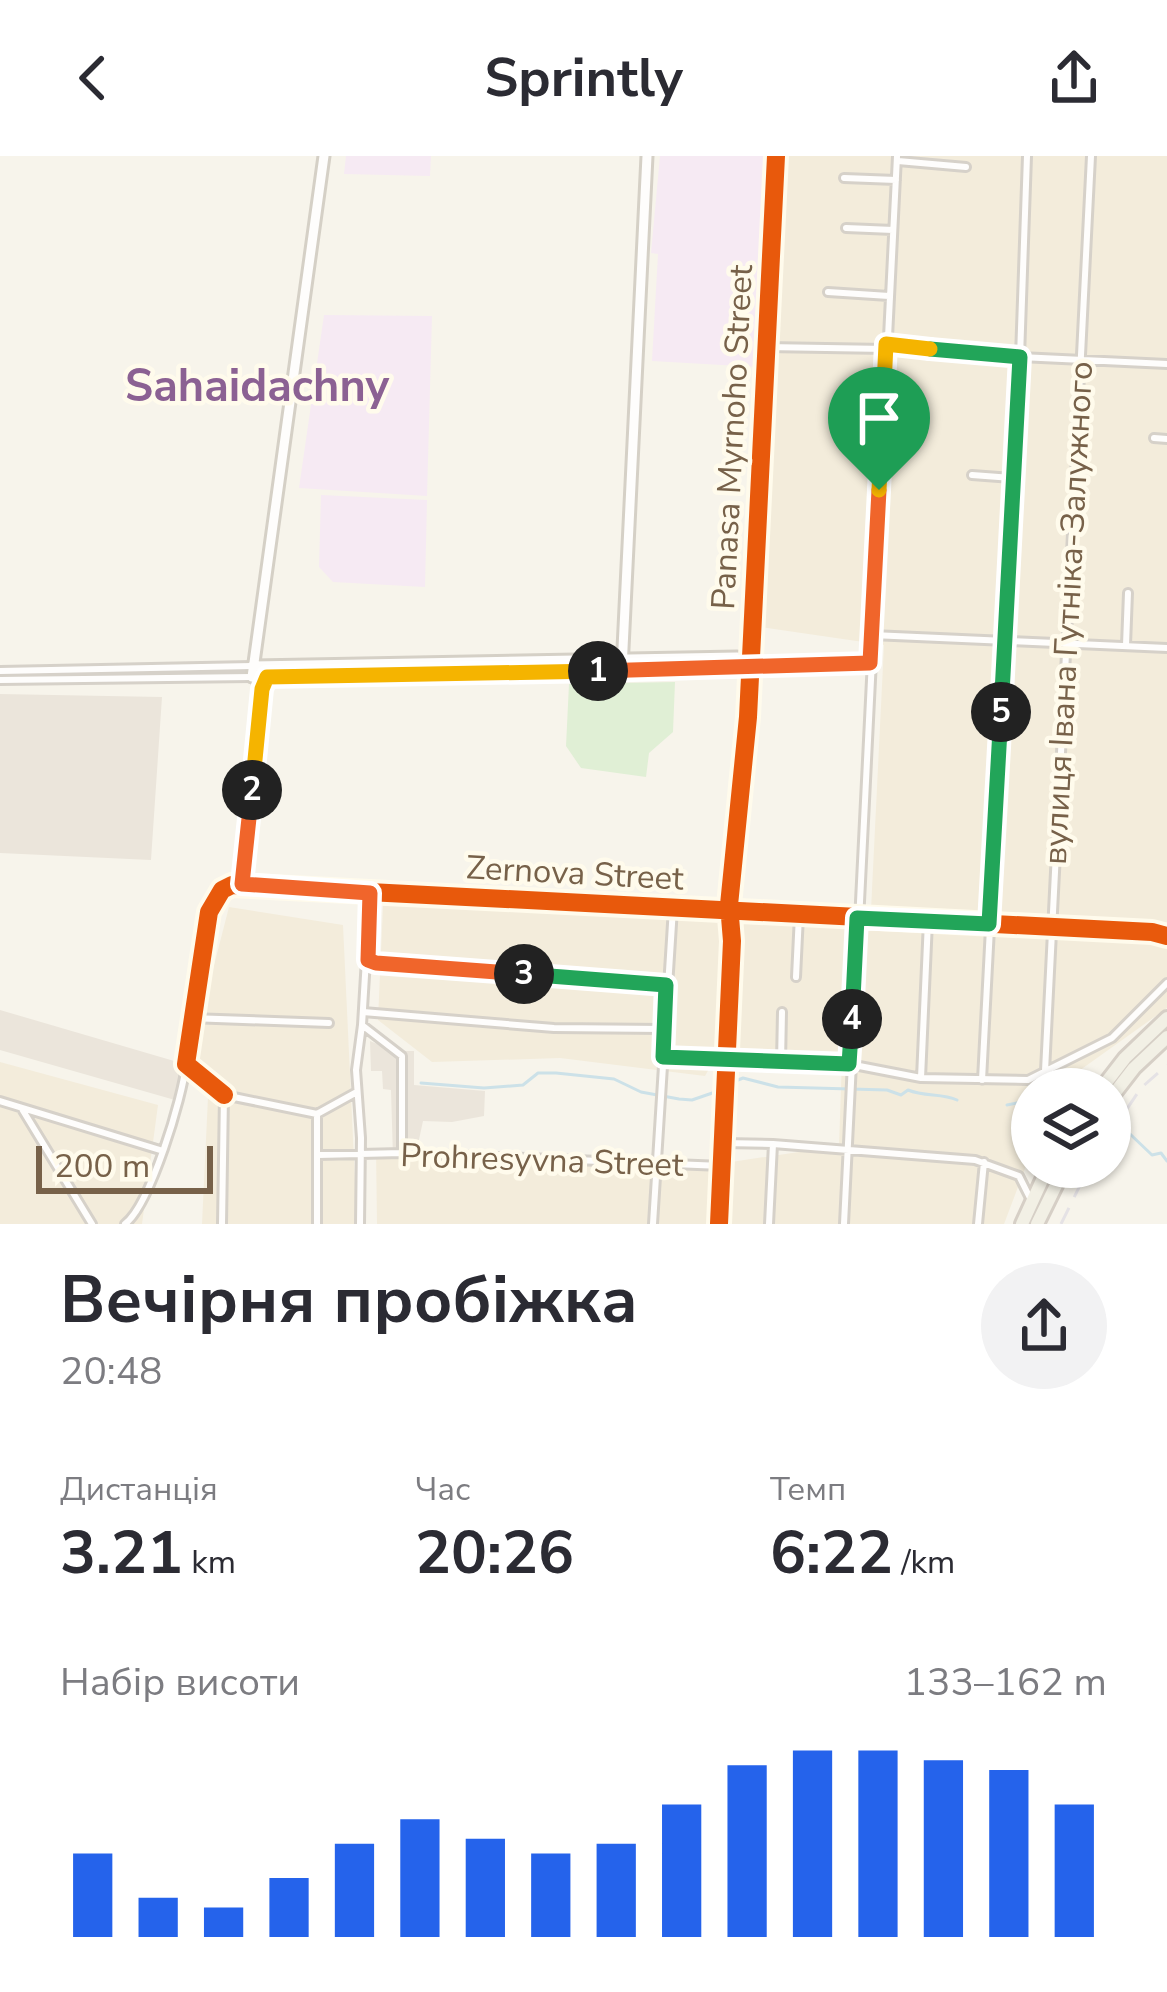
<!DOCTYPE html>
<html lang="uk">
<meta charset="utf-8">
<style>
:root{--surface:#fff;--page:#f2f2f3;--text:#2b2b33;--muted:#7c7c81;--accent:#2563eb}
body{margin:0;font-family:"Nunito Sans",sans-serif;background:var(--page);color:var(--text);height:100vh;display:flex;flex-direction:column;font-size:45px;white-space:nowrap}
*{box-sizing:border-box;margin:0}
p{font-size:39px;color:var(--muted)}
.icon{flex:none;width:66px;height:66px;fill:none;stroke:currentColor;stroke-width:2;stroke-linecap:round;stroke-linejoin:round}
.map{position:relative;height:1068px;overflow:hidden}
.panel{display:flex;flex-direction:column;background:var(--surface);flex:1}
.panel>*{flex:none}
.tools{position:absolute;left:1011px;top:912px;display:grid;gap:24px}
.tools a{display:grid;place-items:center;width:120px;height:120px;border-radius:50%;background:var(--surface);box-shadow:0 3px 9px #0004;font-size:60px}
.scale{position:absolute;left:36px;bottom:30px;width:177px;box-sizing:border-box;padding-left:12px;border:6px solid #776149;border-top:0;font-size:33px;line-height:42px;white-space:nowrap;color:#776149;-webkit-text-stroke:9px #fffbec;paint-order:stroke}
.pin{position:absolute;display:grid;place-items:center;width:102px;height:102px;color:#fff;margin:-123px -51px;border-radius:50% 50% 50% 0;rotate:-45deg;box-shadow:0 0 12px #0007}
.pin .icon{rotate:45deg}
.km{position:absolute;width:60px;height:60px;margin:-30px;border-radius:50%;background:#222;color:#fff;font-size:33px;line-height:60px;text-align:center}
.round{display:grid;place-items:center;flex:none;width:126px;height:126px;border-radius:63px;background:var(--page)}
.overview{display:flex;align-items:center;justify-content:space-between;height:204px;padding:0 60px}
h1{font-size:66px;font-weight:700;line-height:90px}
.stats{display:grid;grid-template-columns:repeat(3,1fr);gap:18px;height:204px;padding:12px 60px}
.stats div{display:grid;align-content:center}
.stats b{font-size:60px;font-weight:700}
.stats small{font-size:33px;font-weight:400}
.stats p{font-size:33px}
.chart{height:336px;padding:24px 60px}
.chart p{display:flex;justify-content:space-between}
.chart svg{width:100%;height:216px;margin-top:12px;stroke:var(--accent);stroke-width:6}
header{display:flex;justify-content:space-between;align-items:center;height:156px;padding:0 60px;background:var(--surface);font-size:54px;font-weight:700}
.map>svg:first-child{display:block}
.residential{fill:#f3ecdb}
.industrial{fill:#ebe5db}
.education{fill:#f6eaf3}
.green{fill:#e0efd5}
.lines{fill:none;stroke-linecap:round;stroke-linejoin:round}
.stream{stroke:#cce1e8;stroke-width:3}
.street-casing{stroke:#d6d1c9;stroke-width:12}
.secondary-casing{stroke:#d5d0c6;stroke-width:15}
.primary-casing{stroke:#d6cfc6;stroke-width:18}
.street{stroke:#fefdfc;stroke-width:6}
.secondary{stroke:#fefdfc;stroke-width:9}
.primary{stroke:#f2f0e5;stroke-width:12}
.rail{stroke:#e5e2e5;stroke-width:3;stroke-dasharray:18 12;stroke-linecap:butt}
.cycleway-casing{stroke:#fffbec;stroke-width:26}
.cycleway{stroke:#e8590c;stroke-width:18}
.split-1-casing{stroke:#fff;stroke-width:24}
.split-2-casing{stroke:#fff;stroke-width:24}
.split-3-casing{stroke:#fff;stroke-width:24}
.split-4-casing{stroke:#fff;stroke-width:24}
.split-5-casing{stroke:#fff;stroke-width:24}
.split-6-casing{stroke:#fff;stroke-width:24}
.split-7-casing{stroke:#fff;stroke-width:24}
.split-1{stroke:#f0652b;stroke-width:15}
.split-2{stroke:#f5b400;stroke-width:15}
.split-3{stroke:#f0652b;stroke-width:15}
.split-4{stroke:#22a559;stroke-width:15}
.split-5{stroke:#22a559;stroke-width:15}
.split-6{stroke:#22a559;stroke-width:15}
.split-7{stroke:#f5b400;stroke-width:15}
.labels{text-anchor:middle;stroke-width:9;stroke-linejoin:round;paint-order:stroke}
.street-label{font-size:33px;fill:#776149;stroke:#fffbec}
.district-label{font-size:45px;font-weight:bold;fill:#8b6193;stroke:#fffbec}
</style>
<header><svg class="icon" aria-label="back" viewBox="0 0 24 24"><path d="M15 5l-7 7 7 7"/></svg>Sprintly<svg class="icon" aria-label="share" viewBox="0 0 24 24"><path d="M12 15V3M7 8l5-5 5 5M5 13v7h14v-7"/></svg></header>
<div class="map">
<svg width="1167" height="1068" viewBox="0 0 1167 1068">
<rect width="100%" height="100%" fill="#f7f4eb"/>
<path class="residential" d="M771 0H1167V852L1076 917 1067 933H1032V994L1004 1068H377L376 992 731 1006 839 990 842 903 719 895 705 920 560 902 432 906 378 864 383 750 871 754 884 489 753 470Z
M229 751 343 769 357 1068H202L208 941 194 887Z
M0 906 158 949 142 1068H0Z"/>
<path class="industrial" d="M0 538 162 541 151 704 0 697Z
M0 854 181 907 175 944 0 894Z
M370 885 394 895H414V929L485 935 484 960 452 966 423 965 415 1002H393L391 934 383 933 382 915H371Z"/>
<path class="education" d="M346 0H431L430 20 344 18Z
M660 0H768L757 211 652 205 658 98 651 97Z
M324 159 432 160 427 340 299 332Z
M321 339 427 344 425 431 333 426 319 411Z"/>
<path class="green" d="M675 526 673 576 649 597 646 621 581 612 566 590 569 528Z"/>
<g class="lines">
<path class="stream" d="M421 927 484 932 523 929 538 917H556L614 923 641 936 679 943 692 944 721 934
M728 928 743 922 778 931 887 934 901 939 908 934C925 941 942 937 957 944
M1007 949 1032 944
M1130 978 1152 999 1161 997 1167 1005"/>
<defs>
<path id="street" d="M898 5 966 11
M844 22 896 24
M846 72 893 74
M828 136 889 140
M887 188 1020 201 1167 208
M766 191 886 193
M1154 282 1167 283
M972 319 1012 322
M872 479 1167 492
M1126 489 1128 437
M0 515 252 510
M0 524 252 521
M242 728 262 533 267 521
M370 737 362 869 402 900V995
M368 804 384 809 666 829
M796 821 799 759
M363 856 554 872 663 873
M190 862 329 867
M663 901 849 908 921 922 1028 924 1112 882 1167 827
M781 906 782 856
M1045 915 1091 0
M921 922 928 765
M982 924 1020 201 1027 0
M224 939 186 908 209 756 222 734 232 729 1152 776 1167 780
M0 945 160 994
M22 953 92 1068
M317 958V1068
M317 958 355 937
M723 987 773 988 769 1068
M773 988 975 1004 1019 1020 1030 1042
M318 999 402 997 722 1010
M125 1068C150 1049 183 941 186 908
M222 1068 224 939 317 958
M360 1068 361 982 356 914 362 869
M653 1068 673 752
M719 1068 732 785 729 749 748 561 776 0
M844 1068 897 0
M978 1068 984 1006"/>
<path id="secondary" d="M324 0 252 521 870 507
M252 510 737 501 751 507
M622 513 647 0"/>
<path id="primary" d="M1101 933 1125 902 1167 862
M1110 943 1134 912 1167 881
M1022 1068 1048 1011
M1037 1068 1065 1011"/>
</defs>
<use href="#street" class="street-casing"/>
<use href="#secondary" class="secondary-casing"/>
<use href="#primary" class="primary-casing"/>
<use href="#street" class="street"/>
<use href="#secondary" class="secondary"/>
<use href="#primary" class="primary"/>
<path class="rail" d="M1110 978 1141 932 1167 909
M1061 1068 1089 1011"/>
<defs>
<path id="cycleway" d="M224 939 186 908 209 756 222 734 232 729 1152 776 1167 780
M719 1068 732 785 729 749 748 561 776 0"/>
</defs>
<use href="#cycleway" class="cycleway-casing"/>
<use href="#cycleway" class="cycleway"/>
</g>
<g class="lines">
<defs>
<path id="split-1" d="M598 515 870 507 879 334"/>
<path id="split-2" d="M252 634 262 533 267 521 598 515"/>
<path id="split-3" d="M252 634 242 728 370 737 368 804 376 807 524 818"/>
<path id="split-4" d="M524 818 666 829 663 901 849 908 852 863"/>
<path id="split-5" d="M852 863 857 762 989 768 1001 556"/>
<path id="split-6" d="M930 193 1020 201 1001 556"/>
<path id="split-7" d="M879 334 886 188 930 193"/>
</defs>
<use href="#split-1" class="split-1-casing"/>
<use href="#split-2" class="split-2-casing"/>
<use href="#split-3" class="split-3-casing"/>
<use href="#split-4" class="split-4-casing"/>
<use href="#split-5" class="split-5-casing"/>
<use href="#split-6" class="split-6-casing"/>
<use href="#split-7" class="split-7-casing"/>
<use href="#split-1" class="split-1"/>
<use href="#split-2" class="split-2"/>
<use href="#split-3" class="split-3"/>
<use href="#split-4" class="split-4"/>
<use href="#split-5" class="split-5"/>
<use href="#split-6" class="split-6"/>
<use href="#split-7" class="split-7"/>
</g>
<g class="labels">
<g class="street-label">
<text transform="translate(731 281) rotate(-87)" y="12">Panasa Myrnoho Street</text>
<text transform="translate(1067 457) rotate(-87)" y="12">вулиця Івана Гутніка-Залужного</text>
<text transform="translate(575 716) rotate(3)" y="12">Zernova Street</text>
<text transform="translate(542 1003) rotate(2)" y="12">Prohresyvna Street</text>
</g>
<g class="district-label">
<text x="257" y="245">Sahaidachny</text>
</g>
</g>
</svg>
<div class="tools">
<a><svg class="icon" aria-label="layers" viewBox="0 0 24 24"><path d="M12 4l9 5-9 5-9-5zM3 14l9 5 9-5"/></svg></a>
</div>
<div class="scale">200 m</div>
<div class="pin" style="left:879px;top:334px;background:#1e9e55"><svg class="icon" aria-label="arrive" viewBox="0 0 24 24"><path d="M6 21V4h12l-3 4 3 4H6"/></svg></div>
<b class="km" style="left:598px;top:515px">1</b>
<b class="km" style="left:252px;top:634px">2</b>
<b class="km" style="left:524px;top:818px">3</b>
<b class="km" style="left:852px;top:863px">4</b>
<b class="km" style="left:1001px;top:556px">5</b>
</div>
<section class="panel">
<div class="overview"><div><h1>Вечірня пробіжка</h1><p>20:48</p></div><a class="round"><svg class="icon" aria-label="share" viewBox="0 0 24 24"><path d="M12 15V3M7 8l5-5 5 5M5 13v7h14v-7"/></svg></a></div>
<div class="stats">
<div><p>Дистанція</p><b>3.21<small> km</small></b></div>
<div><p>Час</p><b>20:26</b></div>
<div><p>Темп</p><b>6:22<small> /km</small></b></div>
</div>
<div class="chart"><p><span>Набір висоти</span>133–162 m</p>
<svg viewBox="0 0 160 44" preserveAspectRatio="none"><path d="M5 44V27M15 44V36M25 44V38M35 44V32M45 44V25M55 44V20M65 44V24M75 44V27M85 44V25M95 44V17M105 44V9M115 44V6M125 44V6M135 44V8M145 44V10M155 44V17"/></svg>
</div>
</section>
